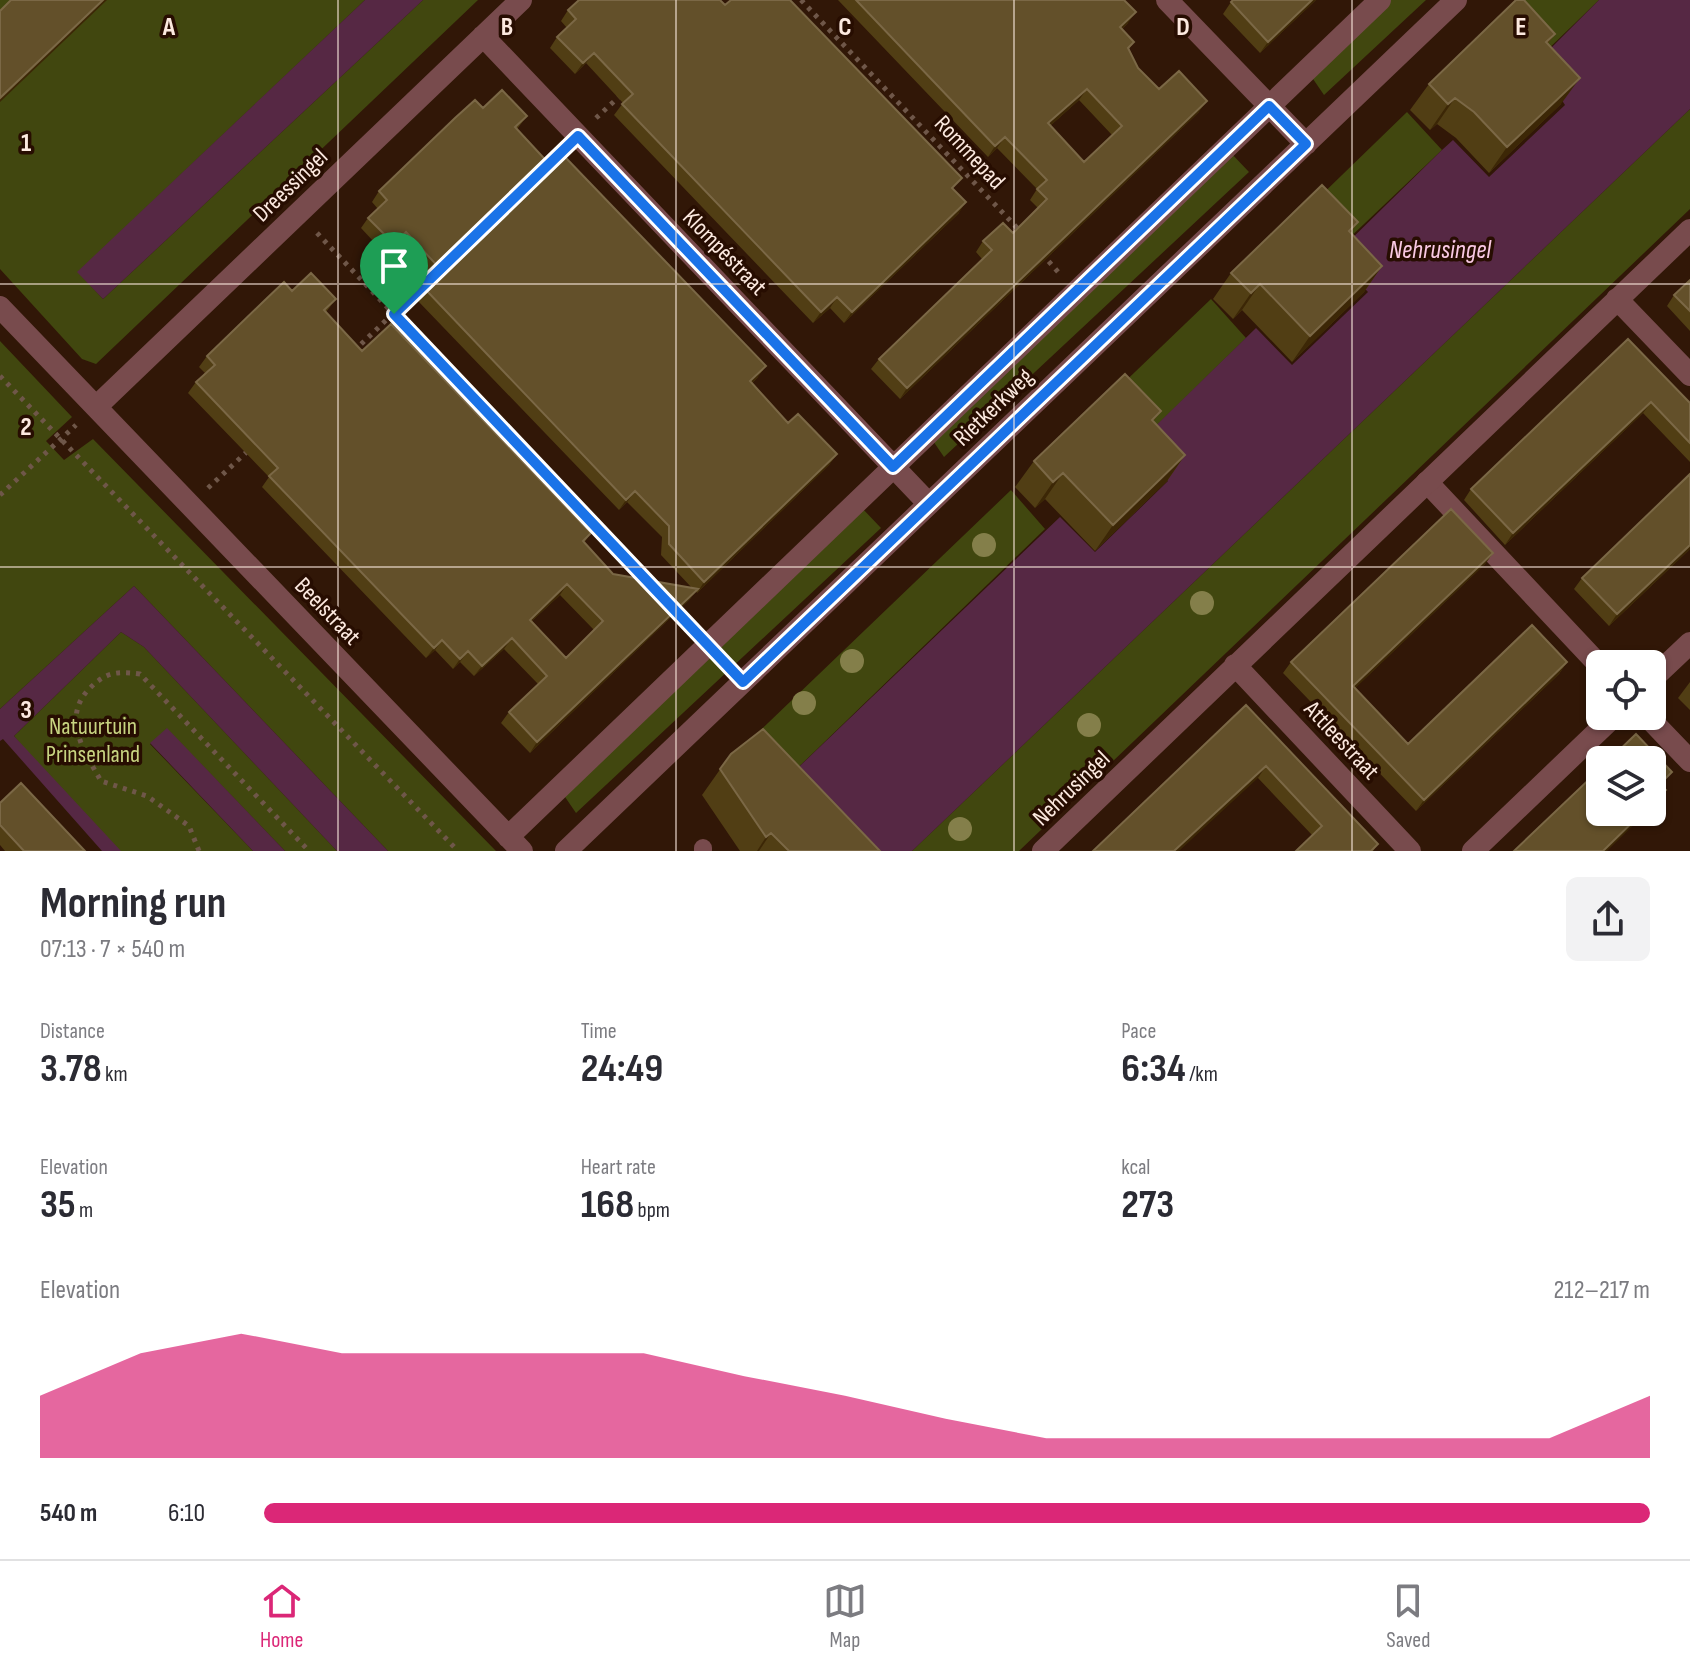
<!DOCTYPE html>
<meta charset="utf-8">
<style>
:root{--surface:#fff;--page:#f2f2f3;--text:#2b2b33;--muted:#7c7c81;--line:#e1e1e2;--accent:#db2777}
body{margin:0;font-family:"Sofia Sans Condensed",sans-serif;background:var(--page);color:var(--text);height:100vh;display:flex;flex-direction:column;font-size:30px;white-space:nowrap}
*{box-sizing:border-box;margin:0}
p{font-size:26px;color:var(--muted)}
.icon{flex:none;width:44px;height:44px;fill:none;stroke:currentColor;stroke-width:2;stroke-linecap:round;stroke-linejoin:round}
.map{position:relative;height:851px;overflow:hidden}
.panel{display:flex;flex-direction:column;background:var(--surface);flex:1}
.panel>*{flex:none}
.fabs{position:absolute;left:1586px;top:650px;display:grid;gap:16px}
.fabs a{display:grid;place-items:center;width:80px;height:80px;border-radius:12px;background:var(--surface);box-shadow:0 2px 6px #0004;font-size:40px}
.pin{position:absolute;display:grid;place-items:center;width:68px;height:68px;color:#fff;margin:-82px -34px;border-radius:50% 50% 50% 0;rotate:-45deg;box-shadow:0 0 8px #0007}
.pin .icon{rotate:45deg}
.round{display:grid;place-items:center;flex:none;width:84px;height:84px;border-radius:12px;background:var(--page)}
.overview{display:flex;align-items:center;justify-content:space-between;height:136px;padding:0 40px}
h1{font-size:44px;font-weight:700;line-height:60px}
.metrics{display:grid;grid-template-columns:repeat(3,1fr);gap:12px;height:136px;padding:8px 40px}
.metrics div{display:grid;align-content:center}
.metrics b{font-size:40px;font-weight:700}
.metrics small{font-size:22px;font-weight:400}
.metrics p{font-size:22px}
.chart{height:224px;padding:16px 40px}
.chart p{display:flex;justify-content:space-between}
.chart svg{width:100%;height:144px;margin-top:8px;fill:var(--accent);opacity:.7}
ul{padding:0 40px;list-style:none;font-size:26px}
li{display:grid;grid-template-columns:128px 96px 1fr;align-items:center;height:60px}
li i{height:20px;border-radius:10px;background:var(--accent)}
.dock{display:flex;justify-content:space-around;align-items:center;height:112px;border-top:2px solid var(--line);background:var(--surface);font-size:22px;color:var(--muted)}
.dock a{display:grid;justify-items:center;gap:4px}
.dock .on{color:var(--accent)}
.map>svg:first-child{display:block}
.green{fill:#41470f}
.water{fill:#562844}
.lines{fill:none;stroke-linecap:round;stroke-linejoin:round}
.path{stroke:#6f5749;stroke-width:5;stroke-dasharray:4 6;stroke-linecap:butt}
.service{stroke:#784b4d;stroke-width:18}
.pedestrian{stroke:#784b4d;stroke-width:22}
.minor{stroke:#784b4d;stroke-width:22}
.tree{fill:#847f4a}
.wall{fill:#513e14;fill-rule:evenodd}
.shaded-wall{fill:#3c2706}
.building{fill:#63502a;stroke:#7b6846;stroke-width:2;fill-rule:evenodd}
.route-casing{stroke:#fff;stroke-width:16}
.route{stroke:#1a73e8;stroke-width:10}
.grid{fill:none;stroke:#fce9df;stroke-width:2;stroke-opacity:0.55}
.labels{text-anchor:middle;stroke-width:7;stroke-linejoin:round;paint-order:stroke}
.street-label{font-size:24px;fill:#fce9df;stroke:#270d01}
.park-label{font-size:24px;fill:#c7d480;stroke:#270d01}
.water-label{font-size:26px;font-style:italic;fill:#fac9e4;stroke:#270d01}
.grid-label{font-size:26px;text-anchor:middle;font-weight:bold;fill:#fce9df;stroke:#270d01;stroke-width:7;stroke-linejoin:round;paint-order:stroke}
</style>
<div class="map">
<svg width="1690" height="851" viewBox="0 0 1690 851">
<rect width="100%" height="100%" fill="#311707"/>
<path class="green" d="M0 0H365L78 272 103 299 423 0H478L96 364 82 359 0 269Z
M1390 0H1426L1324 95 1311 76Z
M1523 0H1599L1540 57Z
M1690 109V209L1019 851H912Z
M1407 112 1442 150 1344 243 1309 207Z
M1230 152 1249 172 944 457 931 438Z
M1211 299 1246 338 1148 434 1111 395Z
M0 341 72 417 46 441 64 460 93 439 496 851H388L134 586 0 709Z
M1011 490 1045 529 780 785 743 747Z
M861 507 881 528 576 813 563 794Z
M121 632 144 647 337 851H285L167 729 150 744 253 851H109L14 736Z"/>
<path class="water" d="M365 0H423L103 299 77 272Z
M1599 0H1690V109L912 851H843L780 785 1060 517 1095 552 1168 481 1135 446 1256 328 1292 365 1368 292 1334 256 1442 150 1453 140 1489 177 1565 105 1537 62Z
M134 586 388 851H337L144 647 121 632 14 736 121 851H102L3 739 0 741V709Z
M167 728 285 851H253L150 743Z"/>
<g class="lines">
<path class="path" d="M801 0 1021 232
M596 118 621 95
M544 168 560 153
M317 233 648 583
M1042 254 1059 273
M354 351 433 275
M0 376 458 851
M208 488 251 448
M0 495 76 425
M672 608 689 627
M199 851 189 826 147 796 101 781C85 753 61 718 89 689 106 672 116 671 140 674L309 851"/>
<path class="service" d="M703 851V848"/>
<path class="pedestrian" d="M1427 482 1600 666
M1647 716 1690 761"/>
<path class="minor" d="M1167 0 1306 144
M483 36 929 504
M1617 299 1690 375
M0 307 522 851
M96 407 521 0
M1235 665 1410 851
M1652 679 1690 643
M508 837 1380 0
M566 851 1456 0
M1043 851 1690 230
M1473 851 1614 716"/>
</g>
<g class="tree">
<circle cx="984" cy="545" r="12"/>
<circle cx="1202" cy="603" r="12"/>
<circle cx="852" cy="661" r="12"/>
<circle cx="804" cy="703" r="12"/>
<circle cx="1089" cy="725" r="12"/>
<circle cx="960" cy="829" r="12"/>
</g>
<path class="wall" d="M838 0H1124L1128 23 1122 29 1134 42 1129 49 1138 68 1159 89 1199 112 900 399 871 369 879 359 982 259 976 252 983 241 1013 233 1038 208 1030 200 1037 189 997 148 988 157ZM1079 100 1112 135 1084 162 1050 126Z
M1316 0 1260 53 1223 14 1231 2Z
M725 5 954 190 959 213 844 323 830 308 813 323 614 115 623 103 586 63 575 74 550 48 557 37 567 28 561 21 568 10Z
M1555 34 1548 44 1561 104 1489 173 1456 138 1437 124 1430 130 1410 110 1429 84Z
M483 108 527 116 517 129 553 168 758 377 752 383 788 423 837 454 829 465 697 593 696 591 690 599 530 753 501 723 509 712 538 684 504 649 474 676 460 662 453 669 435 650 426 658 262 487 269 477 188 393 196 382 205 373 199 367 207 356 292 291 336 299 326 312 362 351 591 533 584 543 613 574 692 588 661 555 662 537 627 502 619 510 418 301 426 290 435 282 398 243 386 255 361 228 368 218 378 209 372 202 379 191ZM560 595 594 630 566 658 532 621Z
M1358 222 1351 233 1382 266 1364 292 1292 362 1242 310 1233 319 1213 299 1231 273Z
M1690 280V331L1667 306 1674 295Z
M1628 339 1690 403V462L1643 413 1505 545 1464 500 1471 489Z
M1161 411 1153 422 1185 455 1167 481 1095 551 1045 499 1035 508 1015 487 1034 461Z
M1690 549 1609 626 1574 589 1582 578Z
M1493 553 1485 564 1355 688 1408 744 1567 662 1559 674 1416 811 1283 673 1291 662Z
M1690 682V710L1678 698Z
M1246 705 1378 844 1373 851H1296L1312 835 1258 778Z
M731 754 880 851H740L702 795Z
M0 803 85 851H5L0 845Z"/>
<path class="shaded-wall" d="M103 0H107L0 102V98Z
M1312 0H1316L1260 53 1268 42Z
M1136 12 1128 23 1112 38 1120 27Z
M594 53 586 63 575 74 583 63Z
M1580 78 1561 104 1489 173 1507 147Z
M1087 89 1079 100 1041 134 1048 123Z
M1455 98 1437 124 1430 130 1448 104Z
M1207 101 1199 112 900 399 907 388Z
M1005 137 997 148 988 157 995 146Z
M966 202 959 213 844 323 852 312Z
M406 232 398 243 386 255 394 244Z
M1382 266 1364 292 1292 362 1310 336Z
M1260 284 1242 310 1233 319 1251 293Z
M837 297 830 308 813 323 821 312Z
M766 366 758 377 742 392 750 381Z
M1651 402 1643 413 1505 545 1513 533Z
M837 454 829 465 697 593 704 582Z
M1185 455 1167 481 1095 551 1113 525Z
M1063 473 1045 499 1035 508 1053 482Z
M635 491 627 502 619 510 626 500Z
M1690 545V549L1609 626 1617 614Z
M1493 553 1485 564 1345 698 1353 686Z
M567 584 560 595 522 630 530 620Z
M698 589 690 599 530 753 537 742Z
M512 638 504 649 474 676 482 666Z
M442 640 435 650 426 658 434 648Z
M468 651 460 662 453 669 460 659Z
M1567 662 1559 674 1416 811 1424 800Z
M1266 766 1258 778 1179 851H1174Z
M1666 790 1658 801 1652 807V803Z
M1643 812H1647L1607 851H1603Z
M771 833 759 851H757L766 837Z"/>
<path class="building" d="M11 0H103L0 98V11Z
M579 0H720L725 5 731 0H790L962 178 952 188 966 202 852 312 837 297 821 312 622 104 633 94 594 53 583 63 557 37 576 19 568 10Z
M856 0H1124L1136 12 1120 27 1134 42 1128 48 1138 68 1159 89 1179 71 1207 101 907 388 879 359 992 250 983 241 1003 223 1013 233 1047 199 1037 189 1047 180 1005 137 995 146ZM1087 89 1122 126 1084 162 1048 123Z
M1233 0H1312L1268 42 1231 2Z
M1516 0H1524L1555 34 1546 42 1580 78 1507 147 1474 112 1455 98 1448 104 1429 84Z
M502 90 527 116 515 127 553 168 565 157 766 366 750 381 788 423 798 414 837 454 704 582 669 544V526L635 491 626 500 426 290 444 273 406 232 394 244 368 218 387 200 379 191 455 118 475 100 483 108Z
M1322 185 1358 222 1349 231 1382 266 1310 336 1260 284 1251 293 1231 273Z
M311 273 336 299 324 310 362 351 391 324 591 533 583 541 613 574 698 589 537 742 509 712 547 676 512 638 482 666 468 651 460 659 442 640 434 648 269 476 278 468 196 382 215 365 207 356 264 301 284 282 292 291ZM567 584 603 621 566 658 530 620Z
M1690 280V311L1674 295Z
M1628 339 1690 403V443L1651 402 1513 533 1471 489Z
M1125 374 1161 411 1152 420 1185 455 1113 525 1063 473 1053 482 1034 461Z
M1690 474V545L1617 614 1582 578Z
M1451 509 1493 553 1353 686 1408 744 1532 625 1567 662 1424 800 1291 662Z
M1246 705 1378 844 1371 851H1296L1322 826 1266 766 1174 851H1093Z
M763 729 880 851H789L771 833 766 837 720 769 731 754Z
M1636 734 1672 772 1660 784 1666 790 1652 803V760H1609Z
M1600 769V812H1643L1603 851H1514Z
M21 783 85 851H24L0 825V803Z"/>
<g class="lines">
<defs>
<path id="route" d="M1269 106 1306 144 743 682 394 314 578 136 893 467Z"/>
</defs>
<use href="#route" class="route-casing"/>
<use href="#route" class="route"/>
</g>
<path class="grid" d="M338 0V851M676 0V851M1014 0V851M1352 0V851M0 284H1690M0 567H1690"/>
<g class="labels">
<g class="street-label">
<text transform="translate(970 152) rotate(47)" y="8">Rommepad</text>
<text transform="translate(290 185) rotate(-44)" y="8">Dreessingel</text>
<text transform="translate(725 252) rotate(46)" y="8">Klompéstraat</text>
<text transform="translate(993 407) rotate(-44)" y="8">Rietkerkweg</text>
<text transform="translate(328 611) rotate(46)" y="8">Beelstraat</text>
<text transform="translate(1342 740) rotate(47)" y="8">Attleestraat</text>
<text transform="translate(1071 788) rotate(-44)" y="8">Nehrusingel</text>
</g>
<g class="park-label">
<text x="93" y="734">Natuurtuin<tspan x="93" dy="28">Prinsenland</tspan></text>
</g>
<g class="water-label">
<text x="1440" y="258">Nehrusingel</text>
</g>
</g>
<g class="grid-label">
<text x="169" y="35">A</text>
<text x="507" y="35">B</text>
<text x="845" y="35">C</text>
<text x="1183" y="35">D</text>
<text x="1521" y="35">E</text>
<text x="26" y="151">1</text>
<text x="26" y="435">2</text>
<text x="26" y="718">3</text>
</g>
</svg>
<div class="fabs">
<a><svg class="icon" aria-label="locate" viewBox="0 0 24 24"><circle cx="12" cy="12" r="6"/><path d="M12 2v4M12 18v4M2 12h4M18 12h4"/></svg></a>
<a><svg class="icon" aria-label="layers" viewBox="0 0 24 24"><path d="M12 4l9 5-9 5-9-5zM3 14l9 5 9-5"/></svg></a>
</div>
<div class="pin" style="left:394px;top:314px;background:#1e9e55"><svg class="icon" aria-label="arrive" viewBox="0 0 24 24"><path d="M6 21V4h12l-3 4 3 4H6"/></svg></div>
</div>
<section class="panel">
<div class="overview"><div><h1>Morning run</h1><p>07:13 · 7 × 540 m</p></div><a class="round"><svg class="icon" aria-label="share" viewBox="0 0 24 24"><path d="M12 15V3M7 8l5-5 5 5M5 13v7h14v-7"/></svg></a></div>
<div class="metrics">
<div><p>Distance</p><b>3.78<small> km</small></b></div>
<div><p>Time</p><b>24:49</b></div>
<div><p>Pace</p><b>6:34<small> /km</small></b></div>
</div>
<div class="metrics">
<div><p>Elevation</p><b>35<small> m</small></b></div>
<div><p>Heart rate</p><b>168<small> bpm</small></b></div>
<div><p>kcal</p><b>273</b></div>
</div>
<div class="chart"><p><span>Elevation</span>212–217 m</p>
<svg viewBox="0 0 160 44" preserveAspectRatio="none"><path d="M0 44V25L10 12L20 6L30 12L40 12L50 12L60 12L70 19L80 25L90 32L100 38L110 38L120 38L130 38L140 38L150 38L160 25V44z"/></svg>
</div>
<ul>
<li><b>540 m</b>6:10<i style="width:100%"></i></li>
</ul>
</section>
<nav class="dock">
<a class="on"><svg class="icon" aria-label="home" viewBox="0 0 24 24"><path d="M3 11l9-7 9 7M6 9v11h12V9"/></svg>Home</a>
<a><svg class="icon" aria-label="map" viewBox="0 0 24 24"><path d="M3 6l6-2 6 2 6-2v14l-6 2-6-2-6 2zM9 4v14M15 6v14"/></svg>Map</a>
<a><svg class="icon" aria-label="saved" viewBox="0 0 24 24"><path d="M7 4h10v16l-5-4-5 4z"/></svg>Saved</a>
</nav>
